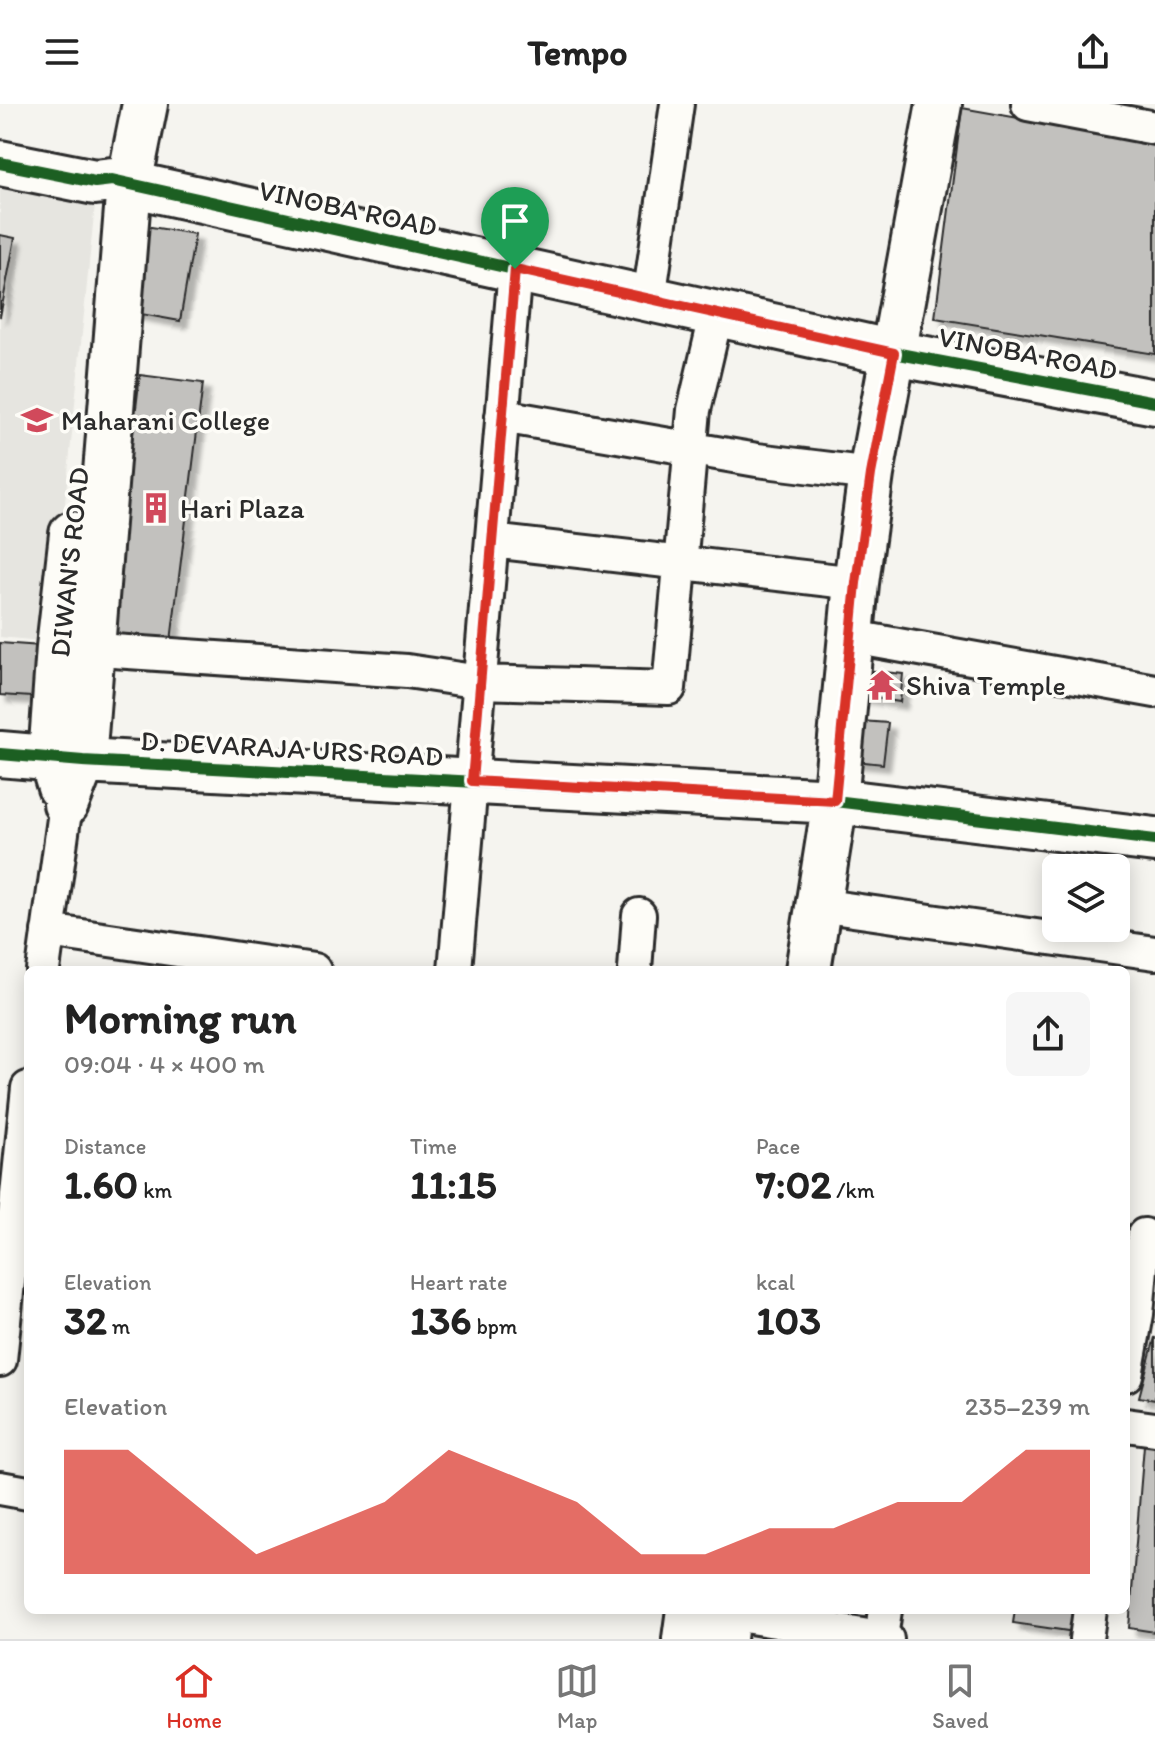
<!DOCTYPE html>
<meta charset="utf-8">
<style>
:root{--surface:#fff;--page:#f6f6f6;--text:#222;--muted:#767676;--line:#e0e0e0;--accent:#d93025}
body{margin:0;font-family:Itim,sans-serif;background:var(--page);color:var(--text);height:100vh;display:flex;flex-direction:column;font-size:30px;white-space:nowrap}
*{box-sizing:border-box;margin:0}
p{font-size:26px;color:var(--muted)}
.icon{flex:none;width:44px;height:44px;fill:none;stroke:currentColor;stroke-width:2;stroke-linecap:round;stroke-linejoin:round}
.map{position:relative;flex:1;overflow:hidden}
.drawer{position:absolute;left:24px;top:862px;width:1106px;height:648px;display:flex;flex-direction:column;background:var(--surface);border-radius:12px;box-shadow:0 4px 20px #0003}
.drawer>*{flex:none}
.buttons{position:absolute;left:1042px;top:750px;display:grid;gap:16px}
.buttons a{display:grid;place-items:center;width:88px;height:88px;border-radius:12px;background:var(--surface);box-shadow:0 4px 20px #0003;font-size:40px}
.pin{position:absolute;display:grid;place-items:center;width:68px;height:68px;color:#fff;margin:-82px -34px;border-radius:50% 50% 50% 0;rotate:-45deg;box-shadow:0 0 8px #0007}
.pin .icon{rotate:45deg}
.round{display:grid;place-items:center;flex:none;width:84px;height:84px;border-radius:12px;background:var(--page)}
.headline{display:flex;align-items:center;justify-content:space-between;height:136px;padding:0 40px}
h1{font-size:44px;font-weight:700;line-height:60px}
.metrics{display:grid;grid-template-columns:repeat(3,1fr);gap:12px;height:136px;padding:8px 40px}
.metrics div{display:grid;align-content:center}
.metrics b{font-size:40px;font-weight:700}
.metrics small{font-size:22px;font-weight:400}
.metrics p{font-size:22px}
.chart{height:224px;padding:16px 40px}
.chart p{display:flex;justify-content:space-between}
.chart svg{width:100%;height:144px;margin-top:8px;fill:var(--accent);opacity:.7}
header{display:flex;justify-content:space-between;align-items:center;height:104px;padding:0 40px;background:var(--surface);font-size:36px;font-weight:700}
.tabs{display:flex;justify-content:space-around;align-items:center;height:112px;border-top:2px solid var(--line);background:var(--surface);font-size:22px;color:var(--muted)}
.tabs a{display:grid;justify-items:center;gap:4px}
.tabs .active{color:var(--accent)}
.map>svg:first-child{display:block}
.built{fill:#e6e5e0}
.building{fill:#c2c1be;stroke:#2b2b2b;stroke-width:2;filter:url(#shadow)}
.lines{fill:none;stroke-linecap:round;stroke-linejoin:round}
.street-casing{stroke:#2b2b2b;stroke-width:38}
.secondary-casing{stroke:#2b2b2b;stroke-width:50}
.street{stroke:#fdfcf7;stroke-width:32}
.secondary{stroke:#fdfcf7;stroke-width:44}
.cycleway-casing{stroke:#fdfcf7;stroke-width:17}
.cycleway{stroke:#1b5e20;stroke-width:12}
.route-casing{stroke:#fff;stroke-width:16}
.route{stroke:#d93025;stroke-width:10}
.labels{text-anchor:middle;stroke-width:7;stroke-linejoin:round;paint-order:stroke}
.street-label{font-size:28px;fill:#2b2b2b;stroke:#fdfcf7}
.poi-label{font-size:28px;fill:#2b2b2b;stroke:#fdfcf7;text-anchor:start}
</style>
<header><svg class="icon" aria-label="menu" viewBox="0 0 24 24"><path d="M4 6h16M4 12h16M4 18h16"/></svg>Tempo<svg class="icon" aria-label="share" viewBox="0 0 24 24"><path d="M12 15V3M7 8l5-5 5 5M5 13v7h14v-7"/></svg></header>
<div class="map">
<svg width="1155" height="1535" viewBox="0 0 1155 1535">
<defs>
<filter id="shadow"><feDropShadow dx="7" dy="7" stdDeviation="2" flood-color="#0004"/></filter>
</defs>
<rect width="100%" height="100%" fill="#f5f4ef"/>
<filter id="ink" filterUnits="userSpaceOnUse"><feTurbulence type="fractalNoise" baseFrequency=".0125" numOctaves="2"/><feDisplacementMap in="SourceGraphic" scale="16" xChannelSelector="R" yChannelSelector="G"/><feConvolveMatrix kernelMatrix="1 2 1 2 8 2 1 2 1" color-interpolation-filters="sRGB"/></filter>
<g filter="url(#ink)">
<path class="built" d="M0 82 95 100 51 538 0 533Z"/>
<path class="building" d="M962 4 1155 38V250L935 214Z
M145 122 195 130 180 217 130 208Z
M0 131 15 134 0 213Z
M140 271 203 279 171 537 109 530Z
M0 539 41 542 32 593 0 591Z
M864 566 903 570 900 598 861 592Z
M861 617 888 619 883 660 855 657Z
M1155 1233V1296L1139 1293Z
M1144 1341 1155 1342V1528L1129 1524Z
M1015 1506H1077L1075 1528 1013 1519Z"/>
<g class="lines">
<defs>
<path id="street" d="M1028 0 1155 24
M649 195 677 0
M502 312 757 356 871 370
M492 437 856 479
M853 533 1155 587
M69 544 407 567 480 578 669 584 694 306 717 208
M818 801 1155 849
M48 827 314 866
M43 866 66 700
M455 866 515 165
M635 866 639 811
M0 1256 28 984
M1126 1271 1137 1210 1144 1131
M1126 1321 1155 1325
M0 1384 28 1389
M707 1506 887 1535
M881 1534 885 1506
M1086 1535 1090 1506"/>
<path id="secondary" d="M0 59 95 78 112 76 894 249 1155 298
M0 650 83 657 835 697 1155 736
M60 683 51 654 59 543 72 430
M66 700 83 657 129 80 145 0
M808 866 835 697 856 479 871 370 939 0
M685 1535 689 1506
M724 1535 727 1506"/>
</defs>
<use href="#street" class="street-casing"/>
<use href="#secondary" class="secondary-casing"/>
<use href="#street" class="street"/>
<use href="#secondary" class="secondary"/>
<defs>
<path id="cycleway" d="M0 59 95 78 112 76 894 249 1155 298
M0 650 83 657 835 697 1155 736"/>
</defs>
<use href="#cycleway" class="cycleway-casing"/>
<use href="#cycleway" class="cycleway"/>
</g>
</g>
<g class="lines" filter="url(#ink)">
<defs>
<path id="route" d="M515 165 894 249 871 370 856 479 835 697 472 677Z"/>
</defs>
<use href="#route" class="route-casing"/>
<use href="#route" class="route"/>
</g>
<defs>
<symbol id="university-bare" viewBox="-9 -9 18 18"><path d="M0-5L7-2L0 1L-7-2ZM-4 1L0 2.5L4 1V4Q0 6-4 4Z" fill="#d1495b" stroke="#fdfcf7" stroke-width="2.5" paint-order="stroke"/></symbol>
<symbol id="building-bare" viewBox="-9 -9 18 18"><path d="M-4-6H4V6H1V3H-1V6H-4ZM-2.5-4.3h1.7v1.8h-1.7ZM.8-4.3h1.7v1.8H.8ZM-2.5-1h1.7V.8h-1.7ZM.8-1h1.7V.8H.8Z" fill="#d1495b" stroke="#fdfcf7" stroke-width="2.5" paint-order="stroke"/></symbol>
<symbol id="temple-bare" viewBox="-9 -9 18 18"><path d="M0-6L5-2H3V0L6.5 2.5H4V6H1.5V3h-3V6H-4V2.5H-6.5L-3 0V-2H-5Z" fill="#d1495b" stroke="#fdfcf7" stroke-width="2.5" paint-order="stroke"/></symbol>
</defs>
<g fill-rule="evenodd">
<use href="#university-bare" x="15" y="294" width="44" height="44"/>
<use href="#building-bare" x="134" y="382" width="44" height="44"/>
<use href="#temple-bare" x="860" y="559" width="44" height="44"/>
</g>
<g class="labels">
<g class="street-label">
<text transform="translate(348 104) rotate(12)" y="10">VINOBA ROAD</text>
<text transform="translate(1028 249) rotate(11)" y="10">VINOBA ROAD</text>
<text transform="translate(69 458) rotate(-84)" y="10">DIWAN'S ROAD</text>
<text transform="translate(292 644) rotate(3)" y="10">D. DEVARAJA URS ROAD</text>
</g>
<g class="poi-label">
<text x="61" y="326">Maharani College</text>
<text x="180" y="414">Hari Plaza</text>
<text x="906" y="591">Shiva Temple</text>
</g>
</g>
</svg>
<div class="buttons">
<a><svg class="icon" aria-label="layers" viewBox="0 0 24 24"><path d="M12 4l9 5-9 5-9-5zM3 14l9 5 9-5"/></svg></a>
</div>
<div class="pin" style="left:515px;top:165px;background:#1e9e55"><svg class="icon" aria-label="arrive" viewBox="0 0 24 24"><path d="M6 21V4h12l-3 4 3 4H6"/></svg></div>
<section class="drawer">
<div class="headline"><div><h1>Morning run</h1><p>09:04 · 4 × 400 m</p></div><a class="round"><svg class="icon" aria-label="share" viewBox="0 0 24 24"><path d="M12 15V3M7 8l5-5 5 5M5 13v7h14v-7"/></svg></a></div>
<div class="metrics">
<div><p>Distance</p><b>1.60<small> km</small></b></div>
<div><p>Time</p><b>11:15</b></div>
<div><p>Pace</p><b>7:02<small> /km</small></b></div>
</div>
<div class="metrics">
<div><p>Elevation</p><b>32<small> m</small></b></div>
<div><p>Heart rate</p><b>136<small> bpm</small></b></div>
<div><p>kcal</p><b>103</b></div>
</div>
<div class="chart"><p><span>Elevation</span>235–239 m</p>
<svg viewBox="0 0 160 44" preserveAspectRatio="none"><path d="M0 44V6L10 6L20 22L30 38L40 30L50 22L60 6L70 14L80 22L90 38L100 38L110 30L120 30L130 22L140 22L150 6L160 6V44z"/></svg>
</div>
</section>
</div>
<nav class="tabs">
<a class="active"><svg class="icon" aria-label="home" viewBox="0 0 24 24"><path d="M3 11l9-7 9 7M6 9v11h12V9"/></svg>Home</a>
<a><svg class="icon" aria-label="map" viewBox="0 0 24 24"><path d="M3 6l6-2 6 2 6-2v14l-6 2-6-2-6 2zM9 4v14M15 6v14"/></svg>Map</a>
<a><svg class="icon" aria-label="saved" viewBox="0 0 24 24"><path d="M7 4h10v16l-5-4-5 4z"/></svg>Saved</a>
</nav>
